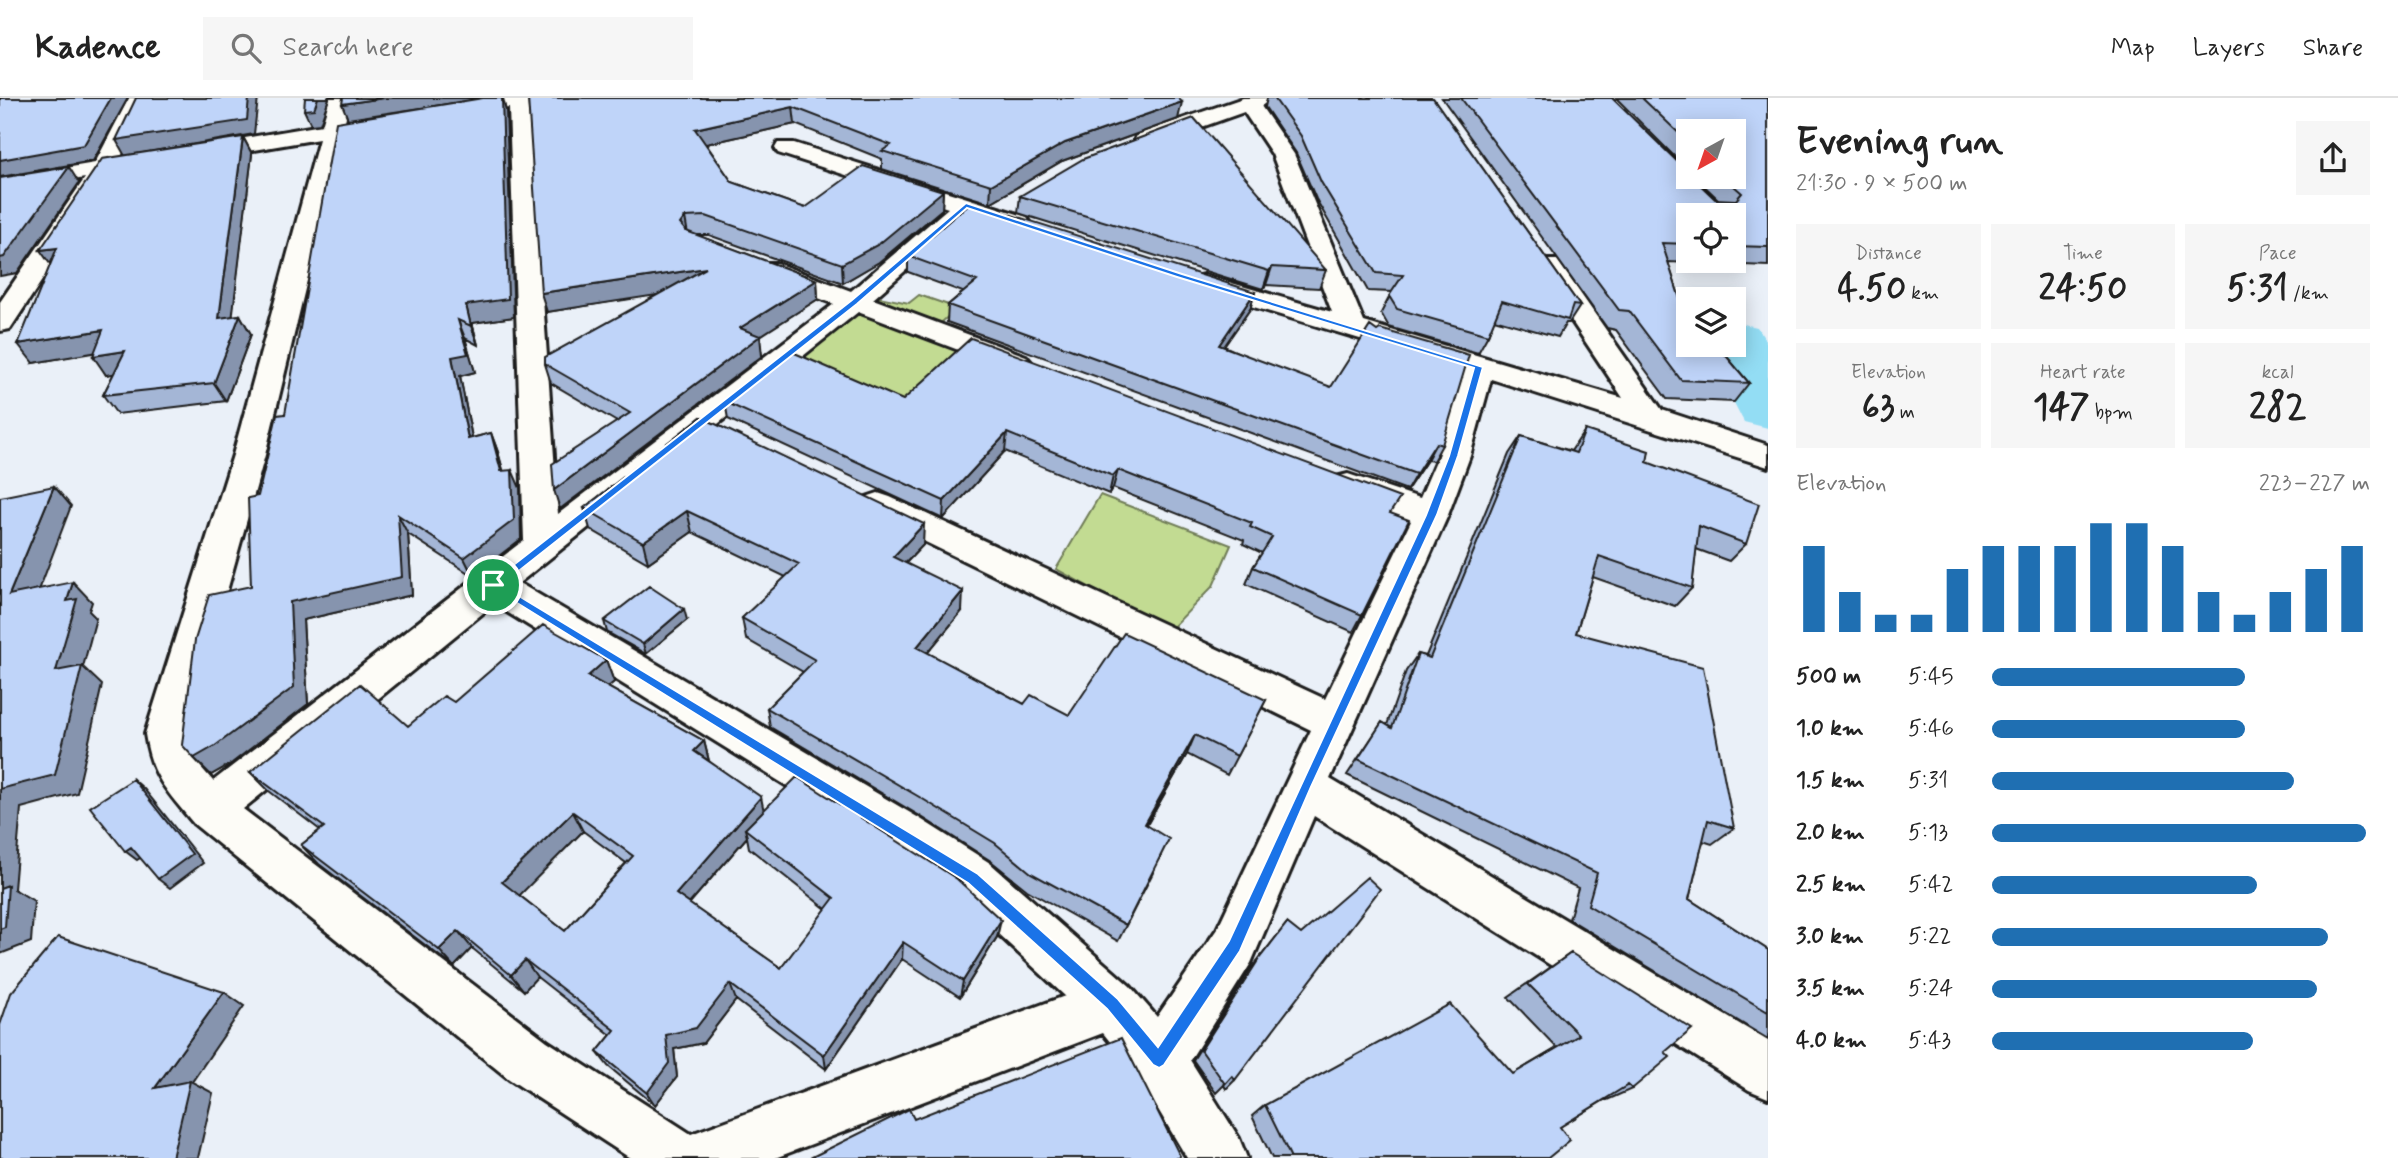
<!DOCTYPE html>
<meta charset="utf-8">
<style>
:root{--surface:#fff;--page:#f6f6f6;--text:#222;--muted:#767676;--line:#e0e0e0;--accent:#1f6fb2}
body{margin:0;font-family:Mynerve,sans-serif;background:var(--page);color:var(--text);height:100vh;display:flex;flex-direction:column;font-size:26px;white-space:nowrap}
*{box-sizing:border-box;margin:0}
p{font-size:23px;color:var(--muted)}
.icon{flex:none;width:38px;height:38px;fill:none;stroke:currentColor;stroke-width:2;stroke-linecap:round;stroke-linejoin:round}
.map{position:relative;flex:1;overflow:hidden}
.sheet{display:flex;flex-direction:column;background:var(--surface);width:630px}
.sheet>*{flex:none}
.needle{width:46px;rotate:220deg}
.fabs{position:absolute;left:1676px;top:21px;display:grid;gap:14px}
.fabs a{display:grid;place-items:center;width:70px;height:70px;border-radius:0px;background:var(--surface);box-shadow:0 4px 18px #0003;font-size:35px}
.pin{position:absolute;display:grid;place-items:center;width:60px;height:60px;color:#fff;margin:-30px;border:4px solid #fff;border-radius:50%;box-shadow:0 2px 7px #0007}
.round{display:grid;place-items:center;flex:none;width:74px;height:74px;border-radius:0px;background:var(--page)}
.summary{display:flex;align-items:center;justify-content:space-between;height:119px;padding:0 28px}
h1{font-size:38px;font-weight:700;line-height:52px}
.metrics{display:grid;grid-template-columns:repeat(3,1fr);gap:10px;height:119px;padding:7px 28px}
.metrics div{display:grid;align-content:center;border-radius:0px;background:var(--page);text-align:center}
.metrics b{font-size:35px;font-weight:700}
.metrics small{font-size:19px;font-weight:400}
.metrics p{font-size:19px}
.chart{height:196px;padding:14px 28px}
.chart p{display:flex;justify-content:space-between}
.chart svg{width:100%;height:126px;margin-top:7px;stroke:var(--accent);stroke-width:6}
ul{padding:0 28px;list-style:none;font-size:23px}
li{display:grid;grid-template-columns:112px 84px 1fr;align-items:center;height:52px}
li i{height:18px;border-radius:9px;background:var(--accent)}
header{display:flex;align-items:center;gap:42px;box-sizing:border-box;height:98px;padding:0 35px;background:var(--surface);border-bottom:2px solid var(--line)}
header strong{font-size:33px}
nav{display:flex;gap:38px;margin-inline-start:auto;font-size:24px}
.search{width:490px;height:63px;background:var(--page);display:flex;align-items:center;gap:18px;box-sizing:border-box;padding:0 24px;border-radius:0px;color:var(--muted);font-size:26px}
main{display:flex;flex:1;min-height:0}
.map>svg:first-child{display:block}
.green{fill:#c2db92;stroke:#6f7c57;stroke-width:2}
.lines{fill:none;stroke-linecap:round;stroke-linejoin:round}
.river{fill:#93ddf4;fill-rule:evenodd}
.minor-casing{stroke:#1c1c1c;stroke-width:6}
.minor{fill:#fdfcf7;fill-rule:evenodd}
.wall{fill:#a4b6d6;stroke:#1c1c1c;stroke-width:2;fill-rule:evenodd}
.shaded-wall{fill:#8694ae;stroke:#1c1c1c;stroke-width:2}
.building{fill:#bfd4f9;stroke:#1c1c1c;stroke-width:2;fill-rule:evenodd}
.route{fill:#1a73e8;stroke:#fff;stroke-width:2;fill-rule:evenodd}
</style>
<header>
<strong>Kadence</strong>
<div class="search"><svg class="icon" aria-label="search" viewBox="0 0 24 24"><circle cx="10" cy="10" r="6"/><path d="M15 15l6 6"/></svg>Search here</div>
<nav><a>Map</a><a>Layers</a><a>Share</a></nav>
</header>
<main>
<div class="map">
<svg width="1768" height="1060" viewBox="0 0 1768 1060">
<rect width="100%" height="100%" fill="#eaf0f8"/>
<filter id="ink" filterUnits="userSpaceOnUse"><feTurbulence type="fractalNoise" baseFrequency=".0143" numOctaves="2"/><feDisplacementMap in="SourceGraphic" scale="14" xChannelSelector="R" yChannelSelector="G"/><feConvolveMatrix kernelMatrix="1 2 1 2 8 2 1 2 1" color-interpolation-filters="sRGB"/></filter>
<g filter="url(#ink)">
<path class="green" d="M919 197 957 210 939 227 979 243 910 311 795 265 879 199 909 205Z
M1100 397 1231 447 1213 488 1169 533 1056 471Z"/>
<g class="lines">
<path class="river" d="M1734 224 1757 229 1768 246V330L1744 324 1704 247H1734Z"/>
<defs>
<path id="minor" d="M129 0H149L120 61 322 27 330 0H350L345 23 354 22 365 28 362 33 342 37 265 357 187 636 191 658 213 683 524 442 509 10 452 19 445 17 441 13 445 9 493 0H529L558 416 834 206 758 177 754 171 758 165H776L851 193 948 110 778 55 775 50 778 45H794L1027 119 1030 124 1027 129 1018 131 970 116 873 201 1026 258 1031 264 1026 270 1016 273 1006 270 858 214 519 485 919 720 990 765 1130 888 1157 919 1217 831 1311 632 866 415 861 407 866 399 878 395 890 399 1325 601 1411 423 1336 395 1331 387 1336 379 1348 376 1420 400 1438 358 1463 272 1194 191 1191 185 1194 179 1204 177 1332 214 1272 56 1244 14 1154 46 1146 48 1135 41 1138 36 1243 0H1273L1261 8 1294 56 1364 224 1623 300 1535 168 1539 162H1557L1662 312 1768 347V369L1491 281 1470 358 1448 417 1330 681 1768 943V1000L1749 992 1314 718 1251 865 1190 962 1239 1040 1247 1060H1187L1140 981 1103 935 775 1060H630L509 981 194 726C167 693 152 680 145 636L233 357 319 41 112 76 10 231 0 233V204L85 80 0 95V81L95 65ZM494 506 887 750 956 797 1065 898 691 1036 547 943 243 711Z"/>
</defs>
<use href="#minor" class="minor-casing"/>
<use href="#minor" class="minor"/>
</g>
<path class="wall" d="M343 0H503L506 13 514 219 472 225 478 247 465 240 475 274 460 278 472 340 491 335 498 354 503 373 520 390 521 441 473 478 408 436 412 497 303 522 308 606 232 665 211 677 194 660 251 488 258 398 285 316 439 7 348 21Z
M528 0 1178 21 1062 63 990 105 882 71V61L795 26 706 46 732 84 805 110 943 93 942 111 879 164 843 185 709 137H696L817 182 818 201 759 238 762 258 560 411 617 324 551 285 545 266 658 196 547 214Z
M1267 0H1433L1580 208 1569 225H1566L1558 239 1494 221 1488 237 1478 255 1389 229 1381 215 1392 194 1368 193 1316 101 1296 55 1265 9Z
M1442 0H1612L1715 101H1718L1695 79H1734L1689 33V73L1616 0H1768V168L1668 164 1681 204 1749 285 1734 304 1667 301 1616 232 1607 230ZM1689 117H1734V163H1689Z
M243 39 252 56 232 218 240 217 251 236 226 303 117 316 103 297 114 275 106 277 94 254 33 265Z
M1020 98 1326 172 1319 190 1266 187 1263 191 1018 115Z
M908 158 1255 194 1250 211 1224 248 1442 347 1433 363 1427 362 1407 392 947 224 948 207 963 194 908 174Z
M903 302 1391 416 1362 517 1353 534 1246 486 1253 469 1262 455 1243 446 1244 442 1113 390 1109 396 1005 353 943 421 728 321 725 304Z
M701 319 923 447 906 465 962 513 927 555 1024 606 1069 617 1266 602 1227 677 1187 656 1147 727 1161 759 1118 843 1027 792 991 763 920 718 770 629 767 610 803 574 746 541 742 520 786 479 692 434 648 465 590 431 584 410Z
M1585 332 1647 364 1746 446 1729 463 1696 451 1692 490 1675 508 1593 479 1576 535 1734 730 1712 746 1703 743 1689 801 1768 852V941L1569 821 1578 790 1347 677 1382 624 1387 627 1406 573 1418 556 1426 558 1509 356 1521 338 1571 353Z
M687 522 646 556 607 534 604 523Z
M606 562 614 584 608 589 704 643 709 663 764 712 997 839 960 899 902 861 826 971 736 902 703 945 674 951 677 979 655 1007 608 968 597 954 611 937 537 879 524 893 472 850 454 869 319 766 301 747 320 732 269 693 250 674 408 628 454 604ZM583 733 626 765 565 833 519 797ZM747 739 749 750 826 811 781 870 689 806Z
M1287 825 1235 982 1226 991 1224 987 1216 995 1193 962 1250 872Z
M1571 855 1665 954 1632 991 1607 1002 1606 1001 1560 1029 1548 1060H1272L1252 1018 1265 1007 1513 976 1557 950 1508 899Z"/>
<path class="shaded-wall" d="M111 0H128L93 63 0 79V62Z
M249 0H258L254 36 125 58 116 42Z
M318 0H329L320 26 311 27 304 12Z
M384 0H487L348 21 342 6Z
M502 0 506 13 514 219 472 225 478 247 471 228 466 207Z
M1182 4 1178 21 1062 63 990 105 991 87 1065 45Z
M793 9 795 26 697 48 695 31Z
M243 39 252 56 230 239 219 220Z
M69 69 79 85 17 175 0 178V160Z
M943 93 942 111 879 164 843 185 842 166Z
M685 119 688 137 680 126Z
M57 150 53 170 40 152Z
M1272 169 1266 187 1263 191 1269 173Z
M706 170 709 189 547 214 541 195Z
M817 182 818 201 743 249 740 230Z
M1255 194 1250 211 1214 263 1219 247Z
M240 217 251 236 226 303 214 285Z
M458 222 465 240 475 274 460 278 476 360 468 341 452 259Z
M103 232 116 251 33 265 18 246Z
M760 238 762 258 560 411 554 392Z
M125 253 138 272 106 277 93 258Z
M491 335 498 354 509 392 501 373Z
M1007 335 1005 353 943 421 944 403Z
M1436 345 1427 362 1407 392 1416 376Z
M512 372 520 390 521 441 473 478 464 460Z
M1118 372 1113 390 1109 396 1113 378Z
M54 388 71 408 30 516 9 497Z
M687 413 692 434 648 465 643 444Z
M398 417 408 436 412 497 303 522 308 606 232 665 211 677 194 660 290 504Z
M924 426 923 447 892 479 893 459Z
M73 484 92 504 89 513 96 520 83 569 102 587 77 695 21 710 14 791 34 803 31 844 0 856V691L56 573 67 503Z
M963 493 962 513 916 569 917 549Z
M684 511 687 522 646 556 643 546Z
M606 562 614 584 597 598 588 578Z
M1195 637 1187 656 1137 744 1145 726Z
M704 643 709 663 694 653Z
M133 681 144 691 203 765 170 790 158 781Z
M761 699 765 719 745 731 747 739 682 814 676 796Z
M573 714 583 733 515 802 502 784Z
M131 749 143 758 137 762 125 753Z
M1001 822 997 839 960 899 963 883Z
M458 833 472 850 454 869 439 852Z
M903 844 902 861 826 971 824 957Z
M525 862 537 879 524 893 511 877Z
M730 886 736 902 703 945 674 951 677 979 655 1007 647 995 666 937Z
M224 894 244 908 192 984 213 995 198 1060H172L155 990Z"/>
<path class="building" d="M0 0H111L84 47 0 62Z
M136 0H249L247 22 116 42Z
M305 0H318L314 11 304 12Z
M343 0H384L342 6Z
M483 0H502L508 201 466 207 471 228 458 222 468 256 452 259 468 341 491 335 501 373 512 372 514 422 464 460 398 417 402 479 290 504 294 589 215 648 194 660 182 647 195 542 209 497 251 488 248 400 258 398 277 317 285 316 336 24Z
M528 0H1178L1182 4 1065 45 991 87 882 53 891 47 793 9 695 31 732 84 805 110 863 68 943 93 879 146 842 166 706 118 685 119 680 126 686 133 817 182 740 230 760 238 554 392 552 366 630 315 545 266V259L706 170 541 195Z
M1274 0H1433L1580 208 1573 207 1568 222 1502 203 1488 237 1397 211 1389 198 1403 177 1376 175 1321 84 1301 38Z
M1461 0H1612L1689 75V79H1692L1715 101 1736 102 1742 95 1724 79H1734V33H1689V45L1642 0H1768V149L1734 148V117H1689V146L1662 145 1681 204 1689 213V247H1717L1749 285 1681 282 1629 213 1619 212Z
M1194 20 1326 172 1272 169 1269 173 1020 98 1083 61Z
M243 39 219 220 240 217 214 285 103 297 125 253 93 258 103 232 18 246 57 150 40 152 102 61Z
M69 69 4 159 0 160V80Z
M971 104 1255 194 1219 247 1331 289 1370 228 1377 233 1380 231 1469 257 1442 347 1436 345 1416 376 948 207 977 183 908 158Z
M971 240 1400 400 1390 415 1409 422 1362 517 1253 469 1272 439 1250 429 1252 425 1118 372 1113 378 1007 335 944 403 725 304 790 253 903 302Z
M701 319 924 426 893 459 963 493 917 549 1024 606 1031 597 1069 617 1124 535 1266 602 1237 658 1195 637 1145 726 1169 741 1126 827 1031 775 995 745 921 700 767 610 815 562 742 520 799 466 687 413 643 444 584 410Z
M1585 332 1649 353 1647 364 1759 406 1746 446 1699 428 1692 490 1599 458 1576 535 1703 569 1734 730 1708 722 1689 801 1768 852V914L1588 807 1597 775 1358 661 1382 624 1392 630 1418 556 1430 560 1521 338 1576 355Z
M54 388 9 497 73 484 67 503 77 501 56 573 82 568 55 677 0 691V399Z
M649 488 684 511 643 546 604 523Z
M543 527 606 562 588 578 704 643 694 653 761 699 676 796 781 870 834 800 745 731 797 679 957 781 1001 822 963 883 903 844 824 957 730 886 696 930 666 937 669 965 647 995 597 954 615 932 525 862 511 877 458 833 439 852 301 747 324 729 250 674 360 586 408 628 444 598 454 604ZM573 714 633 758 565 833 502 784Z
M133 681 192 756 158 781 131 749 125 753 90 709Z
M1367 779 1380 791 1235 982 1232 978 1225 986 1201 952 1259 861 1287 825 1301 836Z
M8 787 5 829 0 831V790Z
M58 839 224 894 155 990 190 983 172 1060H0V927L11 895Z
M1571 855 1692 931 1665 954 1670 959 1632 991 1628 987 1560 1029 1570 1042 1548 1060H1291L1265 1007 1450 906 1513 976 1579 937 1528 886Z
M1121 940 1180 1058 1178 1060H810L909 1011 914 1021Z"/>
</g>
<path class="route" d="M966 105 1182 176 1483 269 1458 358 1437 417 1311 689 1240 853 1164 967 1159 970 1153 967 1107 911 968 785 488 487 852 202ZM967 110 1177 179 1474 270 1449 358 1426 417 1229 843 1158 949 1118 901 978 776 501 487 857 206Z"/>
</svg>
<div class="fabs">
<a><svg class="needle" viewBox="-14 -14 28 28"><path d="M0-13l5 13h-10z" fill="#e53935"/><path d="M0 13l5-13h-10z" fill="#767676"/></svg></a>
<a><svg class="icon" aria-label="locate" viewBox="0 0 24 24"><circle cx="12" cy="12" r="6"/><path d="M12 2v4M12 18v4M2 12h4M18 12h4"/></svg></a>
<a><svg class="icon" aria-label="layers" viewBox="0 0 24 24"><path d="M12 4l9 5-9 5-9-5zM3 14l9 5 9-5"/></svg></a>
</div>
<div class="pin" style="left:493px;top:487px;background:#1e9e55"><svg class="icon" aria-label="arrive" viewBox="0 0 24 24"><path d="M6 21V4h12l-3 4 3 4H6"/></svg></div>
</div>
<section class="sheet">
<div class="summary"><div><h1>Evening run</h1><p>21:30 · 9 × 500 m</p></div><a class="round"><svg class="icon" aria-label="share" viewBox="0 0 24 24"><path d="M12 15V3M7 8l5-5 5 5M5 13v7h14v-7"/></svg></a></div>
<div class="metrics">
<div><p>Distance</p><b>4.50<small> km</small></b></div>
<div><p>Time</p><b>24:50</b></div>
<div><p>Pace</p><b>5:31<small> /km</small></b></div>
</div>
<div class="metrics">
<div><p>Elevation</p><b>63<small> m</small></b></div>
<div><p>Heart rate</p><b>147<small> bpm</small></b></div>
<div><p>kcal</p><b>282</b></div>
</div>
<div class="chart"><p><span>Elevation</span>223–227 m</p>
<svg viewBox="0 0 160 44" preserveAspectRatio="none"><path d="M5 44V14M15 44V30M25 44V38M35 44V38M45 44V22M55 44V14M65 44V14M75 44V14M85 44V6M95 44V6M105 44V14M115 44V30M125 44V38M135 44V30M145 44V22M155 44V14"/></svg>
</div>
<ul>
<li><b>500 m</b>5:45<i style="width:67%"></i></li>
<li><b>1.0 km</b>5:46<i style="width:67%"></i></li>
<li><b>1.5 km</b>5:31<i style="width:80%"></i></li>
<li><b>2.0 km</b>5:13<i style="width:99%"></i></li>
<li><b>2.5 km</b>5:42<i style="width:70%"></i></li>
<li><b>3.0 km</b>5:22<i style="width:89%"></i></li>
<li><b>3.5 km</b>5:24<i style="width:86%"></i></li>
<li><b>4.0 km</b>5:43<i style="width:69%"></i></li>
</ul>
</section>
</main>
